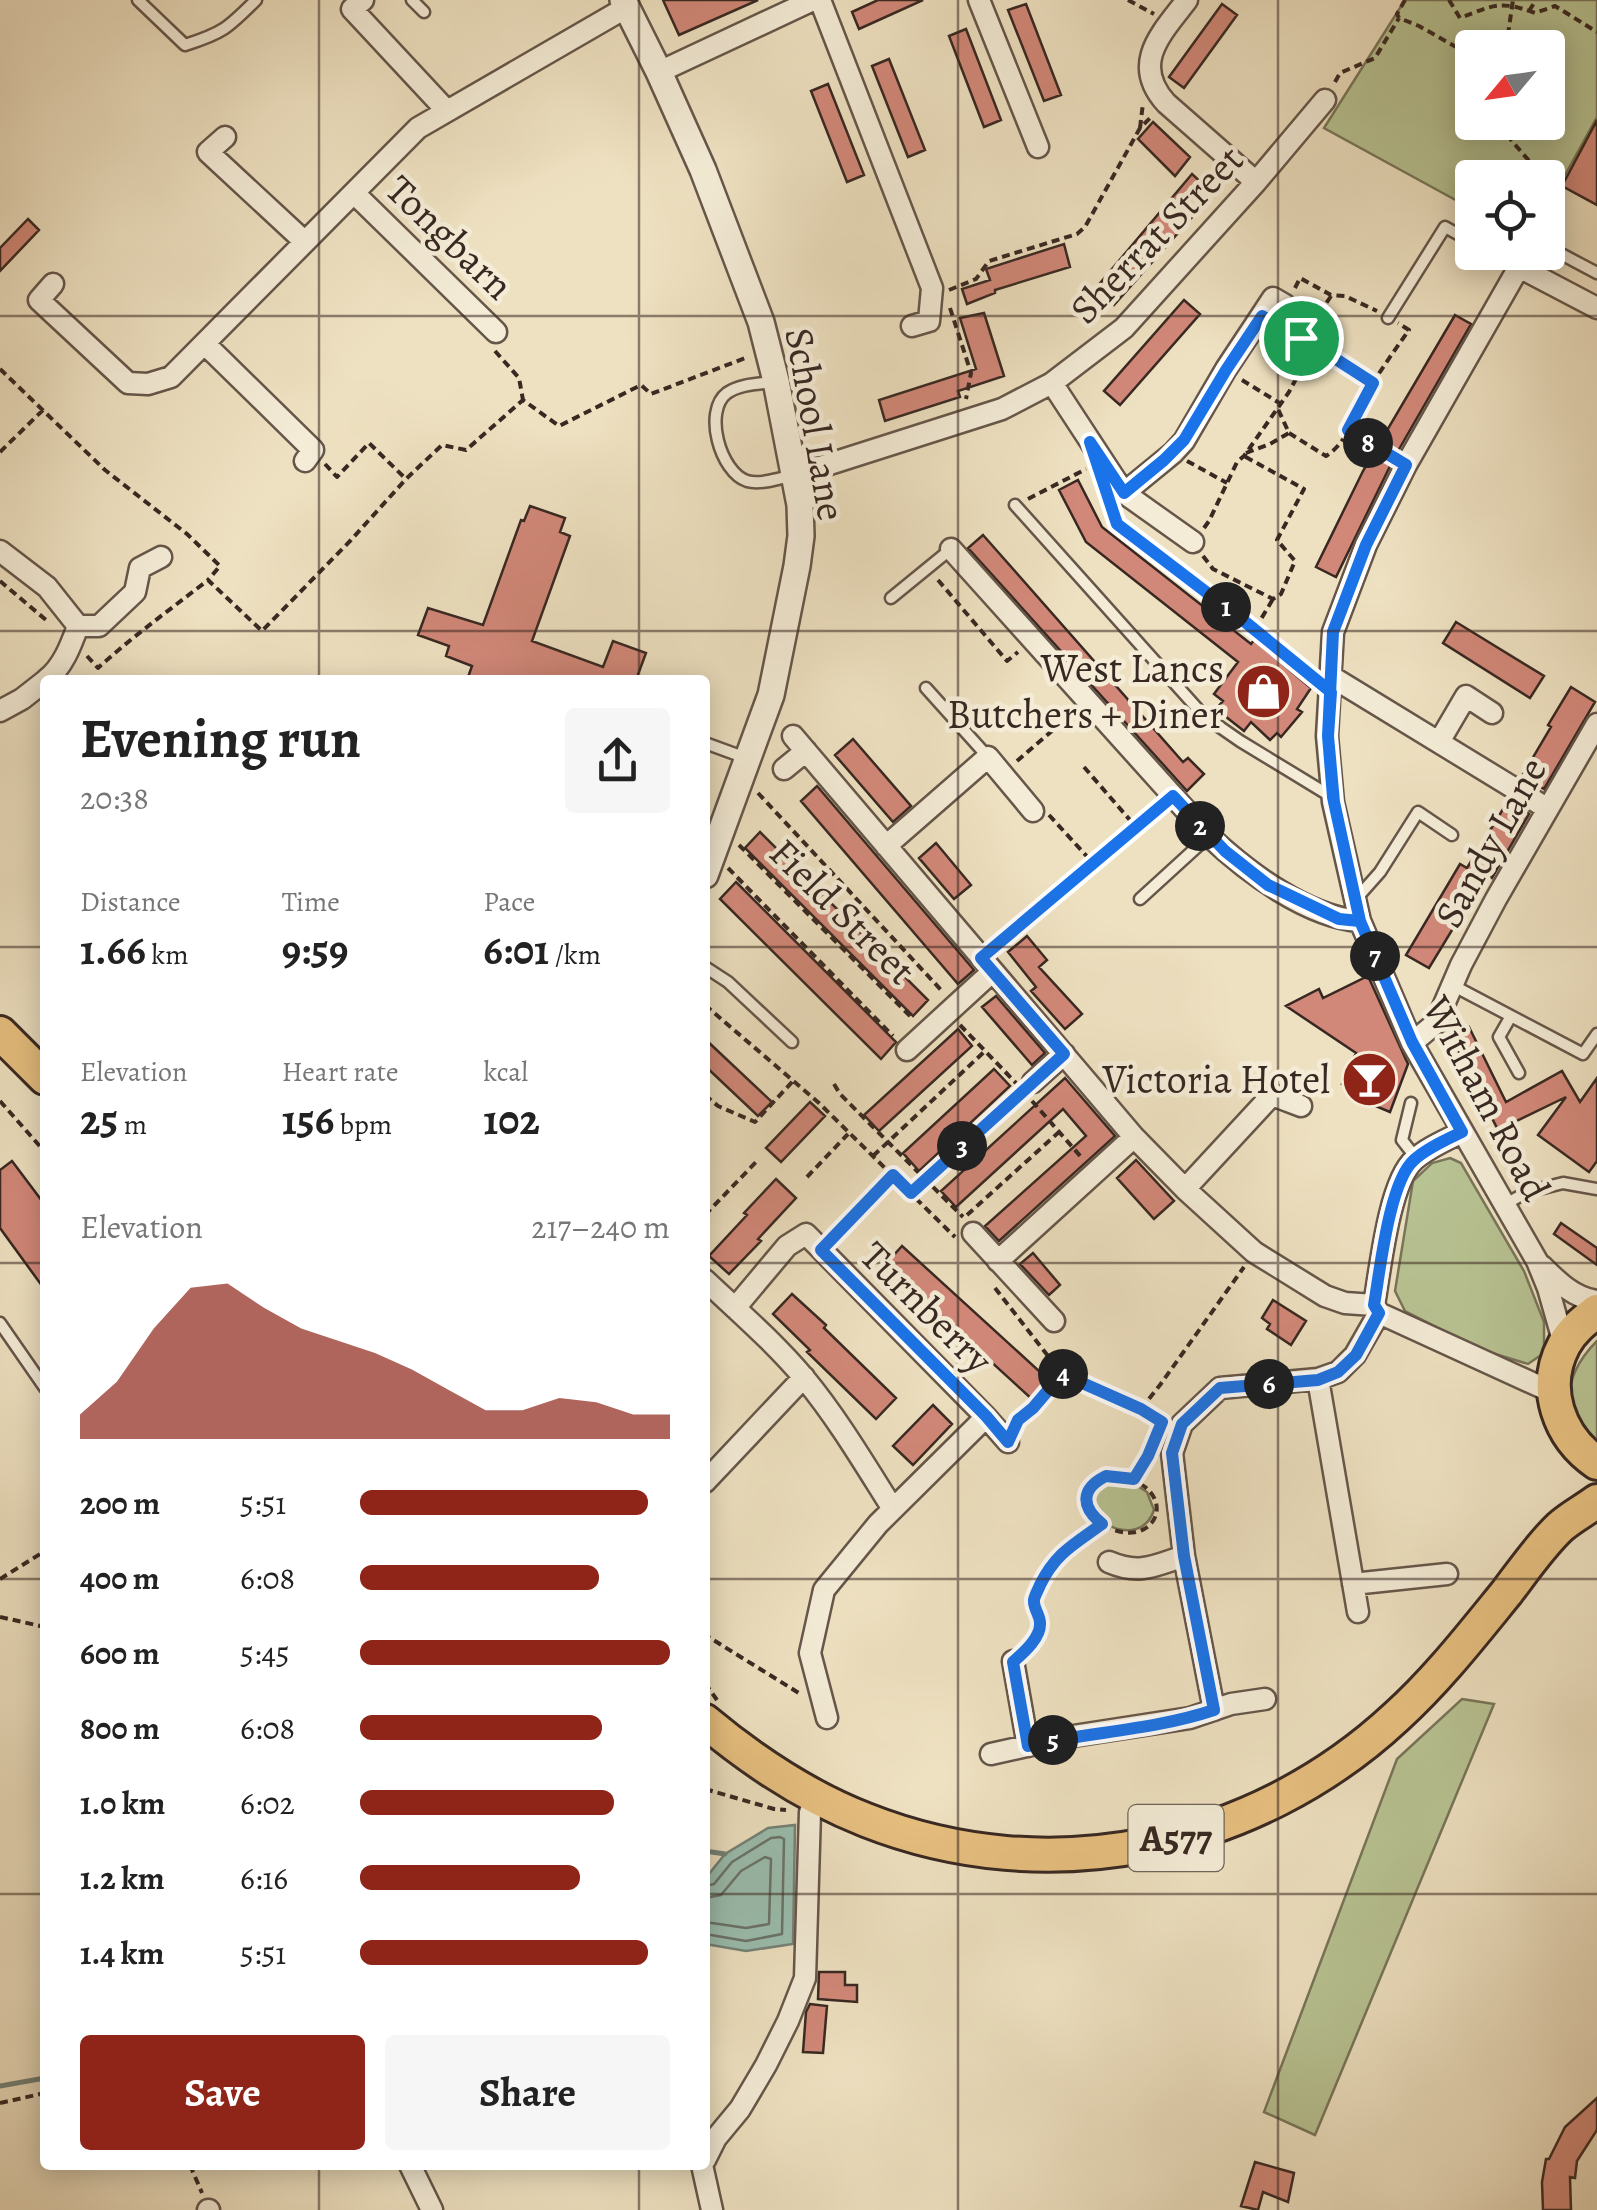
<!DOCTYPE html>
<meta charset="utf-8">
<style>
:root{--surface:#fff;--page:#f6f6f6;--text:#222;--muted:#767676;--accent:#8f2418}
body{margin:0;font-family:Alegreya,serif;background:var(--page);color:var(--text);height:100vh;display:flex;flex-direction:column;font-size:38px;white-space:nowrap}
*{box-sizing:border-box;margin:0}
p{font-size:32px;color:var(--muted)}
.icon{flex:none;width:55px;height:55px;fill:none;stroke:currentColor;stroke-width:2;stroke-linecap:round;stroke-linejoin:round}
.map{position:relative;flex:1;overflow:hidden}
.side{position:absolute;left:40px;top:675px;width:670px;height:1495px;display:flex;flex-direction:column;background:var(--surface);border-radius:10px;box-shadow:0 5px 25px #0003}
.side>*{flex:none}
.needle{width:65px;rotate:241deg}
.fabs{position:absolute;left:1455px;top:30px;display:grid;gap:20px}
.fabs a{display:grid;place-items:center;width:110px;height:110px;border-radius:10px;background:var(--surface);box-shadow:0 5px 25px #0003;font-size:50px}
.pin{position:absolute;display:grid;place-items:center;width:85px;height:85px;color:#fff;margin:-42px;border:5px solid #fff;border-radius:50%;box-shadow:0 2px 10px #0007}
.km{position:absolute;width:50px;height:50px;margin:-25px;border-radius:50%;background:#222;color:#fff;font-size:28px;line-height:50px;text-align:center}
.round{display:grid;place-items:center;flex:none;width:105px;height:105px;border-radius:10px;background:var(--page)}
.head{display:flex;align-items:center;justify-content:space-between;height:170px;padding:0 40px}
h1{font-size:55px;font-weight:700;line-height:75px}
.stats{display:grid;grid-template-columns:repeat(3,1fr);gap:15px;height:170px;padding:10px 40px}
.stats div{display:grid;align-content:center}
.stats b{font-size:42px;font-weight:700}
.stats small{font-size:28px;font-weight:400}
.stats p{font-size:28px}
.chart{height:280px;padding:20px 40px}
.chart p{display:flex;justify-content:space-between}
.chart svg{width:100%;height:180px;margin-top:10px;fill:var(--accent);opacity:.7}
.primary-button{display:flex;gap:20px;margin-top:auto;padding:20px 40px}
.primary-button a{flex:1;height:115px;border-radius:10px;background:var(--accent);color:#fff;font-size:40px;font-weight:700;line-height:115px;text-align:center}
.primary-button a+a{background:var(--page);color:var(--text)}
ul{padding:0 40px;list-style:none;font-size:32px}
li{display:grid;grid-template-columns:160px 120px 1fr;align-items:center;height:75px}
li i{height:25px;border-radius:12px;background:var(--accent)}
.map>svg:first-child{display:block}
.green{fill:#b8c393;stroke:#78765a;stroke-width:2.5;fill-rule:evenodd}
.water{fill:#9abeb0;stroke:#738277;stroke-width:2.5}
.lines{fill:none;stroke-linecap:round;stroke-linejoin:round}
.shore{stroke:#697369;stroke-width:2.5}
.stream{stroke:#738277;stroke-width:5}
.building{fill:#d28879;stroke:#382822;stroke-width:2.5}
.service-casing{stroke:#66564a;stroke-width:15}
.minor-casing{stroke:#66564a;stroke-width:25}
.tertiary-casing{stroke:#66564a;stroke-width:30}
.primary-casing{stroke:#382822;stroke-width:38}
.path{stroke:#382822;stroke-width:4;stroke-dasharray:8 5;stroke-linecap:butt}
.service{stroke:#f4ecd7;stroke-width:10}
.minor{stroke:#f4ecd7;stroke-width:20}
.tertiary{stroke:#f4ecd7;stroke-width:25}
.primary{stroke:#e7c080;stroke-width:32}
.route-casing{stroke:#fff;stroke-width:20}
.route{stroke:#1a73e8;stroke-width:12}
.grid{fill:none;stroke:#382822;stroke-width:2.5;stroke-opacity:0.55}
.labels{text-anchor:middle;stroke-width:9;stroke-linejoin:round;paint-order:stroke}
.shield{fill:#f4ecd7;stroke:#706358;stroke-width:2.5}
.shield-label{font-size:38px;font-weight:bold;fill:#382822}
.street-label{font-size:40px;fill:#382822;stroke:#f4ecd7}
.poi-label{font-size:40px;fill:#382822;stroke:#f4ecd7;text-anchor:end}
</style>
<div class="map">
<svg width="1597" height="2210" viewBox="0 0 1597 2210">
<rect width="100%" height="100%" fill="#eee1c1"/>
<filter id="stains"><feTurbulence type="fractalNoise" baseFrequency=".002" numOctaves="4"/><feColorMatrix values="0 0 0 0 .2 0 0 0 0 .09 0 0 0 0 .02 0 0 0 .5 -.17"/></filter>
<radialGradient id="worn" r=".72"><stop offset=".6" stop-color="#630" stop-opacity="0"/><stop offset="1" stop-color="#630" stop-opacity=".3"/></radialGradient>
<path class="green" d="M1405 0H1597V117L1548 206V178H1472V209L1324 128ZM1472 48H1548V122H1472Z
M1450 1158 1461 1163 1524 1271 1544 1322V1353L1528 1364 1479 1349 1405 1311 1395 1291 1413 1181 1432 1163Z
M1597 1341V1450C1589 1437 1576 1422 1572 1407 1564 1382 1581 1357 1597 1341Z
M1108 1477 1128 1480 1147 1492 1154 1510C1137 1561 1051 1502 1108 1477Z
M1462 1699 1494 1704 1315 2135 1264 2112 1397 1759Z"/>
<path class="water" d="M795 1825 793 1944 746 1951 705 1944V1879L725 1854 768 1828Z"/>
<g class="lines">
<path class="shore" d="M705 1886 714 1884 732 1862 771 1838 780 1837 784 1839 782 1934 746 1941 705 1934
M705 1898 721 1895 741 1871 765 1857 771 1859 769 1924 746 1928 705 1922"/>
<path class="stream" d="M705 1851 725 1854
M0 2086 45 2078"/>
</g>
<path class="building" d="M663 0H758L679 35Z
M878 0H923L859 29 852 12Z
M1026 4 1061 95 1044 101 1008 10Z
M1222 4 1237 15 1184 88 1169 77Z
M966 29 1001 120 984 127 949 36Z
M889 59 925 150 908 157 872 66Z
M828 84 864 175 847 182 811 91Z
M1597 120V205L1562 186Z
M1153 122 1190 157 1175 176 1138 139Z
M1192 174 1204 185 1185 206 1195 214 1114 305 1096 288Z
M28 219 39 230 0 271V248Z
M1064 244 1070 267 995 290V293L967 304 962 289 990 280 986 269Z
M1184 300 1200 314 1120 405 1104 391Z
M984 313 1004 376 958 391 960 397 885 421 879 400 976 369 960 318Z
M1455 315 1471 324 1394 458 1336 577 1316 567 1363 471Z
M1078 480 1102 527 1251 644 1254 640 1311 688 1297 709 1302 712 1281 737 1277 733 1270 740 1251 722 1244 731 1216 709 1223 701 1214 694 1238 662 1086 542 1059 490Z
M530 506 565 518 560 532 570 536 532 641 603 667 613 641 646 653 636 680H467L472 666 446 656 449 646 418 635 428 608 483 625 521 520 524 521Z
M983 535 1183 762 1188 758 1204 774 1187 791 968 548Z
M1456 622 1544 676 1530 698 1443 643Z
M1571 687 1595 702 1544 789 1522 776 1551 727 1548 725Z
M853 739 911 806 893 822 835 755Z
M817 786 974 970 958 984 801 801Z
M1508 801 1529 814 1492 878 1486 874 1429 968 1406 955 1460 864 1467 868Z
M760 832 928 1000 913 1016 745 848Z
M936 843 971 885 954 899 919 858Z
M736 882 896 1042 881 1059 720 899Z
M1027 936 1047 960 1039 967 1082 1014 1065 1029 1031 991 1036 987 1008 952Z
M1368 976 1408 1064 1390 1112 1359 1099 1362 1092 1342 1084 1356 1053 1286 1006 1319 989 1323 998Z
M996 996 1045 1053 1032 1065 982 1007Z
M1469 1027 1506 1102 1562 1071 1580 1102 1597 1078V1161L1589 1172 1538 1135 1566 1097 1498 1130 1451 1036Z
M958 1029 972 1046 879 1131 864 1115Z
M705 1039 772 1102 758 1116 705 1066Z
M994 1069 1010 1086 919 1171 903 1153Z
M1065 1078 1115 1136 999 1241 985 1226 1086 1136 1063 1109 956 1207 941 1191Z
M810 1102 825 1116 781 1162 766 1148Z
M1136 1160 1174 1201 1154 1219 1117 1178Z
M12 1161 45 1205V1290L0 1228V1170Z
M776 1179 796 1198 758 1239 761 1241 729 1274 709 1256 747 1215 744 1213Z
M1561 1223 1597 1248V1265L1554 1234Z
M902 1246 1051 1382 1034 1401 885 1265Z
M1033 1253 1060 1285 1049 1295 1020 1264Z
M792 1294 826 1325 824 1328 896 1398 876 1419 807 1352 810 1350 773 1314Z
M1273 1300 1306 1321 1291 1345 1267 1329 1270 1324 1262 1318Z
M933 1405 952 1424 913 1465 893 1446Z
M819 1972H845V1985H857V2002L818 1999Z
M810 2004 827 2006 823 2053 803 2052 806 2012Z
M1597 2098V2130L1577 2161 1575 2178 1570 2177 1571 2210H1543L1542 2182 1546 2159H1549L1565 2127Z
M1255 2162 1294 2173 1288 2202 1263 2192 1258 2210 1241 2206Z"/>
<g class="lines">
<defs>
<path id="service" d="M138 0 185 45C223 33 228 28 256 0
M412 0 424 12
M1548 247 1597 273
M1493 252 1519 267
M1531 273 1541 252
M1388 318 1445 227 1472 242
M773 382C758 384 740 384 727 393 703 411 720 472 747 481 761 485 780 478 794 475
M1015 505 1204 716 1240 741 1332 797
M891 598 951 549
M926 688 988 757
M705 743 746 758
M1140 899 1209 836
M1356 899 1380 872 1418 812 1452 835
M705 967 728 982 792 1042
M1452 985 1583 1054 1597 1034
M1511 1016 1499 1037 1519 1073
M1411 1103 1402 1140 1416 1158
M1504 1205 1527 1192 1563 1183 1597 1189
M0 1323 45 1388"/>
<path id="minor" d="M363 0 352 9 447 111
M820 0 932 288 929 321 912 326
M979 0 1038 147
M1187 0C1162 33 1130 63 1166 103L1256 182
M659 72 813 0
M225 137 208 152 305 242
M354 193 496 332
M53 284 39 300 128 383 148 384 171 377 418 128 627 7
M205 344 313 450 305 461
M1052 383 1124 493 1193 542
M795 475 1002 409 1052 383 1124 328 1256 182 1325 100
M1124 493 1173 453 1184 441 1226 369 1273 298 1285 305
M951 549 1209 836C1247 872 1307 917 1360 921
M0 551 47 587 78 626C71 645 63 667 46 680
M78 626H99L135 592 140 568 161 557
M1332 677 1548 809
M0 711 22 699 45 681
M793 736 1134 1137 1185 1189 1254 1252 1325 1296 1345 1303 1374 1305
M1439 742 1466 696 1492 713
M784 769 806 751
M886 846 988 757 1033 811
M1412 1043 1436 1023 1461 965 1496 899 1597 724
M907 1050 992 972
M1033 1082 1064 1054
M1185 1189 1272 1095 1301 1106
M973 1233 1054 1321
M998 1261 1134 1137
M1542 1266C1558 1282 1574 1298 1597 1301
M705 1280C739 1312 775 1343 805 1379 838 1419 865 1465 893 1509
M735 1308 787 1246 806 1234 986 1417 1008 1442
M1379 1313 1374 1305C1380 1271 1389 1182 1414 1160 1427 1148 1446 1140 1462 1132
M1379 1313 1554 1393
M1564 1344 1548 1288 1537 1261 1412 1043 1360 921 1333 802 1327 736 1333 632 1366 545 1406 465 1519 267 1597 308
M1318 1379 1358 1612
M705 1482 804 1377
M1109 1562C1139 1575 1154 1566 1184 1556
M1353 1584 1447 1574
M1013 1661 1028 1746
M1214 1710 1184 1556 1172 1453 1182 1424 1220 1388 1318 1379 1338 1372 1355 1355 1379 1313
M827 1718 810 1653 824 1590 878 1524 986 1417
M991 1754 1067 1737 1190 1718 1231 1704 1265 1699
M705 2160 716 2138 740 2109 766 2065 788 2021 805 1978 810 1812
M410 2165 432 2210
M702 2165 712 2210
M208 2210H209"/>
<path id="tertiary" d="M623 0 659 72 703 170 761 322 776 381 800 505 801 536 797 566 771 695 705 875"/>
<path id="primary" d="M0 1033 45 1078
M1597 1311C1584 1321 1572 1330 1564 1345 1541 1388 1559 1437 1597 1463
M705 1721C754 1762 807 1797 866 1820 1048 1892 1254 1849 1396 1717 1437 1680 1472 1635 1507 1592 1523 1571 1540 1546 1560 1527 1571 1517 1585 1510 1597 1501"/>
</defs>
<use href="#service" class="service-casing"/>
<use href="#minor" class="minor-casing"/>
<use href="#tertiary" class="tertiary-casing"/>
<use href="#primary" class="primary-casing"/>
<path class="path" d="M1128 0 1154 14
M1405 0 1397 14 1399 18 1419 26 1472 56
M1449 0 1460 18C1494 5 1500 0 1535 13L1555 6 1597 32
M1529 11 1536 0
M1506 48 1513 0
M1335 82 1340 73 1375 58 1399 18
M1503 122 1511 140 1544 178
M1140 128 1143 103
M1548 190 1553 219 1549 232
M1295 288 1300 278 1331 295 1345 296 1377 311
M949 290 976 279 989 261 1077 234 1085 227 1140 128 1153 115
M1331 296C1321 312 1308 325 1314 345L1373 383
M950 308 971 373 966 399
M1275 323 1301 338H1312
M495 351 519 378 523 400
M0 369 105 470 187 534 220 566 208 580
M1242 380 1281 404
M1349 432 1389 455
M1289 433 1326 456C1349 442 1359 406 1373 383 1384 365 1397 347 1409 330L1398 323
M0 452 43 410
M1246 453 1270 444 1289 433 1277 407
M1187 461 1227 483
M325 464 337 477 369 443 406 479
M1028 499 1086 469
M1111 506 1117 524 1244 621 1312 676
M1204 528 1209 521 1237 462 1244 456 1289 392 1314 345
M1203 556 1213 569 1273 599 1281 594 1295 561 1277 540 1304 489 1244 456
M938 580 1007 661 1018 652
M0 581 46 620
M1255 629 1273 599
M87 656 98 668C133 636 171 609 208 580L262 631 351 540 406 479 442 445 466 450 523 400 559 426 641 385 651 394 748 357
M1017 761 1074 712
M1084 767 1136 827
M758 793 942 991
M1049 815 1093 863
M739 845 912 1018
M728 868 893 1036
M996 945 1160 806
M705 1005 819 1103 955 1237
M960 1025 1016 1083
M834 1084 840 1094 963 1217
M705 1095 718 1106 755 1122 793 1081
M0 1101 45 1152
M1032 1101 1082 1158
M873 1156 985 1051
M807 1177 848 1134
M911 1193 1018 1095
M705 1215 756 1162
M967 1215 1059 1132
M835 1236 893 1175
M995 1288 1062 1374 1141 1409 1162 1422
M1141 1409 1160 1385 1244 1267
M1016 1424 1062 1374
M1116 1475C1184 1488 1157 1552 1107 1527 1093 1520 1087 1510 1086 1495 1093 1481 1101 1476 1116 1475Z
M1132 1482 1141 1470 1155 1437
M0 1579 45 1551
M0 1617 45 1627
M705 1640 707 1636 802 1695
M1027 1649 1039 1631 1041 1622 1033 1604 1034 1598 1049 1567 1067 1548 1103 1524
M705 1683 717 1700
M705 1789 774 1809 786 1810
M0 2103 45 2093
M190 2165 202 2193"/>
<use href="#service" class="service"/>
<use href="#minor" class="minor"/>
<use href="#tertiary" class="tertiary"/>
<use href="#primary" class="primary"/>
</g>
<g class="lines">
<defs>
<path id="route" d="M1301 338 1262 316 1226 370 1184 440 1164 460 1124 493 1090 442 1117 524 1244 621 1331 692 1328 736 1334 802 1360 921 1339 919 1268 885 1225 851 1173 796 981 958 1064 1054 911 1193 893 1175 821 1250 986 1416 1008 1442 1018 1420 1033 1408 1062 1374 1141 1409 1162 1422 1148 1456 1134 1479 1106 1476C1080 1489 1081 1507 1102 1524 1073 1545 1056 1553 1040 1585 1039 1588 1034 1597 1034 1600 1033 1608 1040 1615 1040 1623 1041 1638 1023 1653 1013 1662L1028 1746C1089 1732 1154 1730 1214 1710L1184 1556 1172 1453 1182 1424 1220 1388 1318 1380 1338 1372 1356 1355 1379 1313 1374 1305C1380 1271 1389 1182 1414 1160 1427 1148 1446 1140 1462 1132L1412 1042 1360 921 1334 802 1333 797 1328 736 1333 632 1366 545 1406 465 1348 430 1373 383 1314 345 1312 338H1301"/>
</defs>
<use href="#route" class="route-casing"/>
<use href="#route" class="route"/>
</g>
<path class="grid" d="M319 0V680M639 0V680M958 0V2210M1278 0V2210M0 316H1597M0 631H1597M0 947H45M705 947H1597M0 1263H45M705 1263H1597M0 1579H45M705 1579H1597M0 1894H45M705 1894H1597M319 2165V2210M639 2165V2210"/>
<defs>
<symbol id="shop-disc" viewBox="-11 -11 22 22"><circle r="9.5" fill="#8f2418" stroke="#f4ecd7"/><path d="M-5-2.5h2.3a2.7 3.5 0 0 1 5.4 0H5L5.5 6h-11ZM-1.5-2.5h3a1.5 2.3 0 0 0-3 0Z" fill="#fff"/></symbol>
<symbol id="bar-disc" viewBox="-11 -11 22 22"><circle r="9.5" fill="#8f2418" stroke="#f4ecd7"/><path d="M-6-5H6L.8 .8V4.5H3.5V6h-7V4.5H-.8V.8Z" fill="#fff"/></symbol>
</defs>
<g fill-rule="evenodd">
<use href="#shop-disc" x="1232" y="660" width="63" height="63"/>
<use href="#bar-disc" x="1338" y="1048" width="63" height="63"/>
</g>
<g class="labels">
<rect class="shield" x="1128.5" y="1805" width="95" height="66" rx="8"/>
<g class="shield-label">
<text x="1176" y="1851">A577</text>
</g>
<g class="street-label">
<text transform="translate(1156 234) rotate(-46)" y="14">Sherrat Street</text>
<text transform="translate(450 237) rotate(44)" y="14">Tongbarn</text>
<text transform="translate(816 424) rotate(80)" y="14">School Lane</text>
<text transform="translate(1490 842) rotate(-61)" y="14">Sandy Lane</text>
<text transform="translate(843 911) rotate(45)" y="14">Field Street</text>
<text transform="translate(1487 1098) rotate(62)" y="14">Witham Road</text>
<text transform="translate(927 1307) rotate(45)" y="14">Turnberry</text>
</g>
<g class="poi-label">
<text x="1224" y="682">West Lancs<tspan x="1224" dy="46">Butchers + Diner</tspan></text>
<text x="1330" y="1093">Victoria Hotel</text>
</g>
</g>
<rect width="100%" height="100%" filter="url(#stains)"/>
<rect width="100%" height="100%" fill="url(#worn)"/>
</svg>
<div class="fabs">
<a><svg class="needle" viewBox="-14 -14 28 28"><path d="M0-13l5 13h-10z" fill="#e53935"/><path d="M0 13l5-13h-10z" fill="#767676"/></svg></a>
<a><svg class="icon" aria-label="locate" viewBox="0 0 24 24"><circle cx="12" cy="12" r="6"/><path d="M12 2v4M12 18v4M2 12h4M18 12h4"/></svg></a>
</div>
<div class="pin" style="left:1301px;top:338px;background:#1e9e55"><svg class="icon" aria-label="arrive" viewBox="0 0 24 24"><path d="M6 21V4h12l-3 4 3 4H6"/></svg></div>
<b class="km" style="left:1226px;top:607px">1</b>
<b class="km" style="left:1200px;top:826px">2</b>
<b class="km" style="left:962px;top:1146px">3</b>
<b class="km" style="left:1063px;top:1374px">4</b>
<b class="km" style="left:1053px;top:1740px">5</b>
<b class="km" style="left:1269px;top:1384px">6</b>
<b class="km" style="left:1375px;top:956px">7</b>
<b class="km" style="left:1368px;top:443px">8</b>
<section class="side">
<div class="head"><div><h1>Evening run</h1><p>20:38</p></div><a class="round"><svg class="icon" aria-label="share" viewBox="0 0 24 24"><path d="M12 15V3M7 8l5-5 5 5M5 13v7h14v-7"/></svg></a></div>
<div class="stats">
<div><p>Distance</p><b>1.66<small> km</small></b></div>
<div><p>Time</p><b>9:59</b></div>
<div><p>Pace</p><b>6:01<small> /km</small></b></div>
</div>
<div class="stats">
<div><p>Elevation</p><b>25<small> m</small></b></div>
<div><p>Heart rate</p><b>156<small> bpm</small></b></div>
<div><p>kcal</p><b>102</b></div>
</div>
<div class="chart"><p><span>Elevation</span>217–240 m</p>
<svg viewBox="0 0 160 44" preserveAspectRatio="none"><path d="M0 44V38L10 30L20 17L30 7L40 6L50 12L60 17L70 20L80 23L90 27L100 32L110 37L120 37L130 34L140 35L150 38L160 38V44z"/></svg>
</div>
<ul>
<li><b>200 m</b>5:51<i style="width:93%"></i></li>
<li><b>400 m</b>6:08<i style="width:77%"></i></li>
<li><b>600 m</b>5:45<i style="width:100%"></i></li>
<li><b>800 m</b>6:08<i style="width:78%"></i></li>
<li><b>1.0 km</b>6:02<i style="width:82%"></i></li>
<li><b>1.2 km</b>6:16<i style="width:71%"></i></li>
<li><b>1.4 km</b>5:51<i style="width:93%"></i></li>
</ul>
<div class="primary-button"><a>Save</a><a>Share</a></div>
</section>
</div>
